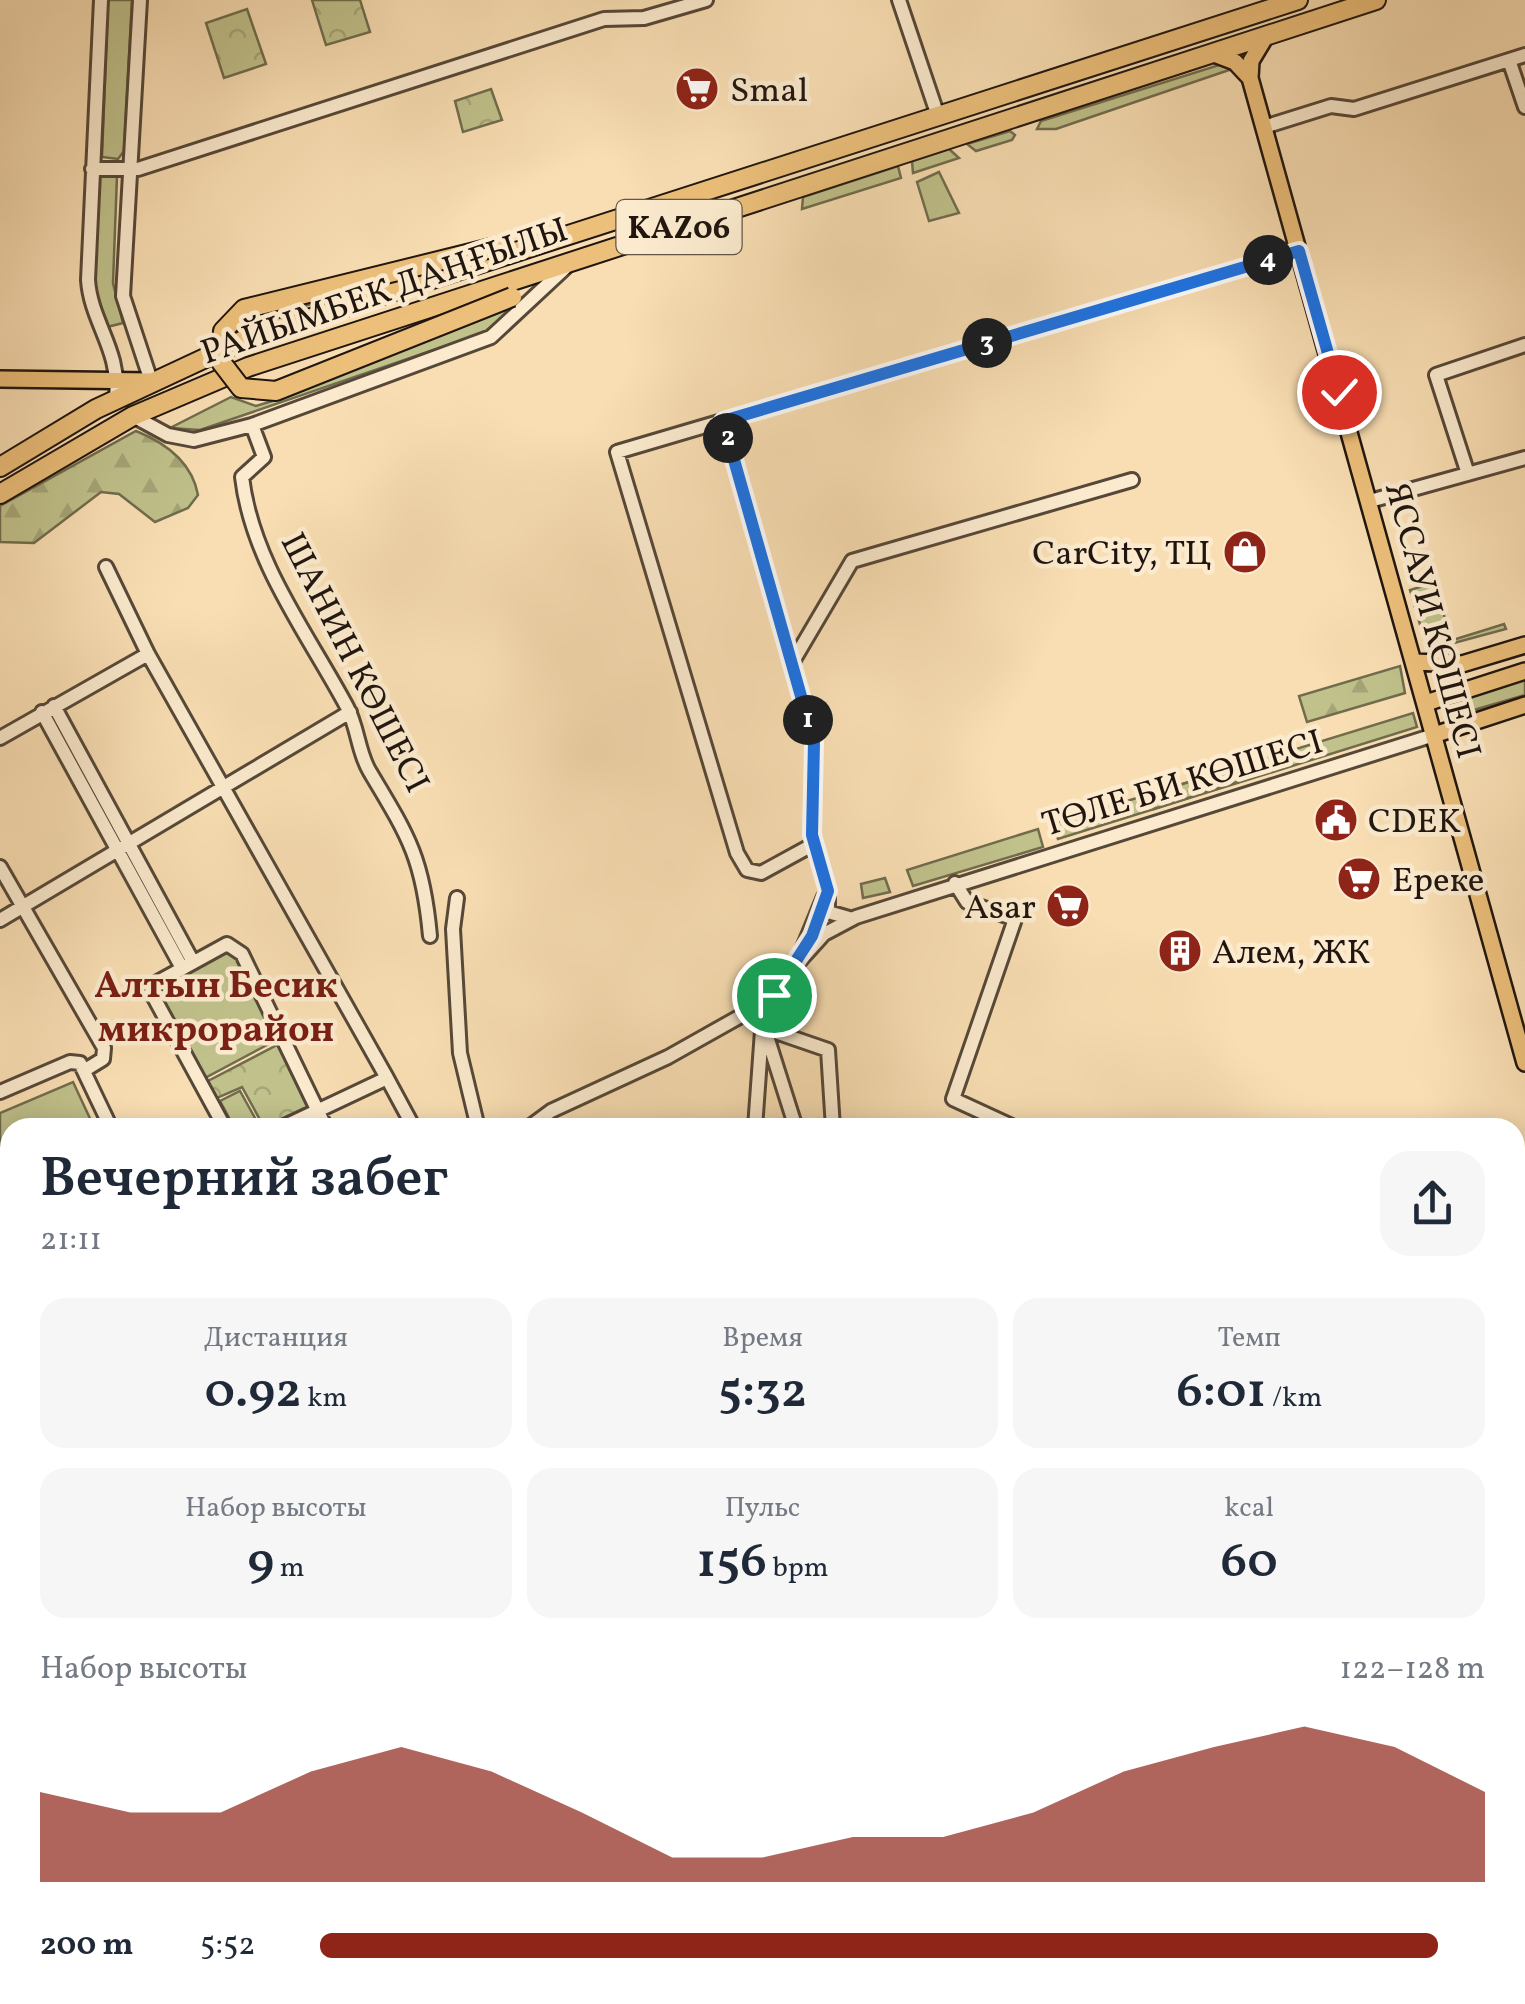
<!DOCTYPE html>
<html lang="ru">
<meta charset="utf-8">
<style>
:root{--surface:#fff;--page:#f6f6f7;--text:#1f2937;--muted:#747a83;--accent:#8f2418}
body{margin:0;font-family:Vollkorn,serif;background:var(--page);color:var(--text);height:100vh;display:flex;flex-direction:column;font-size:38px;white-space:nowrap}
*{box-sizing:border-box;margin:0}
p{font-size:32px;color:var(--muted)}
.icon{flex:none;width:55px;height:55px;fill:none;stroke:currentColor;stroke-width:2;stroke-linecap:round;stroke-linejoin:round}
.map{position:relative;flex:1;overflow:hidden}
.details{position:absolute;left:0px;top:1118px;width:1525px;height:888px;display:flex;flex-direction:column;background:var(--surface);border-radius:30px 30px 0 0;box-shadow:0 5px 25px #0003}
.details>*{flex:none}
.pin{position:absolute;display:grid;place-items:center;width:85px;height:85px;color:#fff;margin:-42px;border:5px solid #fff;border-radius:50%;box-shadow:0 2px 10px #0007}
.km{position:absolute;width:50px;height:50px;margin:-25px;border-radius:50%;background:#222;color:#fff;font-size:28px;line-height:50px;text-align:center}
.round{display:grid;place-items:center;flex:none;width:105px;height:105px;border-radius:30px;background:var(--page)}
.overview{display:flex;align-items:center;justify-content:space-between;height:170px;padding:0 40px}
h1{font-size:55px;font-weight:600;line-height:75px}
.figures{display:grid;grid-template-columns:repeat(3,1fr);gap:15px;height:170px;padding:10px 40px}
.figures div{display:grid;align-content:center;border-radius:25px;background:var(--page);text-align:center}
.figures b{font-size:50px;font-weight:600}
.figures small{font-size:28px;font-weight:400}
.figures p{font-size:28px}
.chart{height:280px;padding:20px 40px}
.chart p{display:flex;justify-content:space-between}
.chart svg{width:100%;height:180px;margin-top:10px;fill:var(--accent);opacity:.7}
ul{padding:0 40px;list-style:none;font-size:32px}
li{display:grid;grid-template-columns:160px 120px 1fr;align-items:center;height:75px}
li i{height:25px;border-radius:12px;background:var(--accent)}
.map>svg:first-child{display:block}
.green{fill:#c0c18b;stroke:#706c4d;stroke-width:2.5}
.forest{fill:url(#forest-firs);stroke:#706c4d;stroke-width:2.5}
.cemetery{fill:url(#cemetery-stones);stroke:#706c4d;stroke-width:2.5}
.park{fill:url(#park-crowns);stroke:#706c4d;stroke-width:2.5}
.lines{fill:none;stroke-linecap:round;stroke-linejoin:round}
.river{stroke:#a3b9b8;stroke-width:18}
.minor-casing{stroke:#564838;stroke-width:18}
.major-casing{stroke:#20160f;stroke-width:20}
.highway-casing{stroke:#20160f;stroke-width:22}
.minor{stroke:#fbeace;stroke-width:12}
.major{stroke:#ecbf7a;stroke-width:15}
.highway{stroke:#ecbf7a;stroke-width:18}
.highway-bridge-casing{stroke:#20160f;stroke-width:22;stroke-linecap:butt}
.highway-bridge{stroke:#ecbf7a;stroke-width:18}
.route-casing{stroke:#fff;stroke-width:20}
.route{stroke:#1a73e8;stroke-width:12}
.labels{text-anchor:middle;stroke-width:9;stroke-linejoin:round;paint-order:stroke}
.shield{fill:#fbeace;stroke:#625648;stroke-width:2.5}
.shield-label{font-size:32px;font-weight:bold;fill:#20160f}
.poi-label{font-size:35px;fill:#20160f;stroke:#fbeace;text-anchor:start}
.street-label{font-size:35px;fill:#20160f;stroke:#fbeace}
.neighbourhood-label{font-size:38px;font-weight:bold;fill:#7a1f14;stroke:#fbeace}
</style>
<div class="map">
<svg width="1525" height="2004" viewBox="0 0 1525 2004">
<defs>
<pattern id="forest-firs" width="22" height="20" patternUnits="userSpaceOnUse" patternTransform="scale(2.5)"><rect width="22" height="20" fill="#c0c18b"/><path d="M5 1l3.5 6h-7zM16 11l3.5 6h-7z" fill="#a5a577"/></pattern>
<pattern id="cemetery-stones" width="16" height="16" patternUnits="userSpaceOnUse" patternTransform="scale(2.5)"><rect width="16" height="16" fill="#c0c18b"/><path d="M2 7V4a2 2 0 0 1 4 0v3zM10 15v-3a2 2 0 0 1 4 0v3z" fill="#a5a577"/></pattern>
<pattern id="park-crowns" width="20" height="18" patternUnits="userSpaceOnUse" patternTransform="scale(2.5)"><rect width="20" height="18" fill="#c0c18b"/><path d="M2 6a3 3 0 1 1 6 0M12 15a3 3 0 1 1 6 0" fill="none" stroke="#a5a577"/></pattern>
</defs>
<rect width="100%" height="100%" fill="#f9deb3"/>
<filter id="stains"><feTurbulence type="fractalNoise" baseFrequency=".002" numOctaves="4"/><feColorMatrix values="0 0 0 0 .2 0 0 0 0 .09 0 0 0 0 .02 0 0 0 .5 -.17"/></filter>
<radialGradient id="worn" r=".72"><stop offset=".6" stop-color="#630" stop-opacity="0"/><stop offset="1" stop-color="#630" stop-opacity=".3"/></radialGradient>
<path class="green" d="M108 0H132L124 151 118 159 102 157Z
M1219 65 1232 69 1056 129H1037L1041 121Z
M1010 131 1015 135 1012 140 976 151 967 144Z
M949 149 959 158 913 173 912 161Z
M898 166 901 178 802 209 803 197Z
M939 172 959 213 929 221 917 182Z
M117 176 113 283 123 323 107 327 92 291 96 177Z
M483 257 279 313V308Z
M514 302 507 314 483 333 200 430 170 428 231 397 256 406 289 396Z
M1426 585 1438 590 1446 623 1423 635 1410 590Z
M1504 624 1506 629 1428 650 1427 648Z
M1525 677V695L1450 717 1446 702Z
M1413 713 1417 727 1058 839 1052 824Z
M1038 829 1043 847 913 886 907 870Z
M885 878 890 892 863 898 861 884Z
M226 953 243 958 282 1037 203 1079 161 995 164 987Z
M73 1082 94 1127 10 1128 8 1163 0 1149V1113Z
M240 1091 260 1127H234L220 1101Z
M887 1995H955L958 2004H890Z"/>
<path class="forest" d="M136 431C166 443 192 462 198 495L188 508 155 522 119 494 101 492 34 543 0 542V506Z
M1400 666 1405 693 1307 722 1299 696Z
M1256 761 1259 775 1154 809V793Z"/>
<path class="cemetery" d="M708 1995H803L808 2004H675Z"/>
<path class="park" d="M312 0H360L370 32 326 45Z
M247 9 266 64 224 78 206 23Z
M491 89 502 120 463 132 455 101Z
M279 1044 309 1106 264 1127 242 1087 217 1098 208 1081Z
M465 1995H549L521 2004H468Z"/>
<g class="lines">
<path class="river" d="M0 1297 10 1319
M313 1995 321 2004"/>
<defs>
<path id="minor" d="M101 0 88 280C91 323 121 350 116 399
M140 0 123 296 151 381
M899 0 938 116
M1509 60 1525 107
M1264 127 1331 106 1354 109 1525 55
M92 169H138L604 19 644 18 706 0
M133 416 168 435 194 440 252 425 491 337 565 268
M723 421 814 742 812 835 828 891V912L849 918
M252 425 264 457 242 477C252 562 308 634 347 707 358 727 358 753 370 772 409 837 423 859 430 936
M1468 474 1436 375 1525 345
M1370 501 1525 458
M106 567 148 654 387 1078
M792 663 852 561 1132 480
M54 706 193 962
M42 712 182 968
M0 738 148 654
M814 844 761 873 747 870 737 853 617 452 1299 251
M0 867 104 1048 103 1059 85 1070
M955 883 967 902 1015 919 953 1099 1016 1128
M457 898 453 929 460 1053 478 1128
M0 920 350 712
M796 965 824 934 856 917 1434 735
M764 1028 828 1050 833 1128
M765 1030 796 1128
M0 1092 70 1062 80 1063 111 1128
M225 1128 151 992 156 983 227 944 242 954 326 1128
M281 1128 387 1078 414 1128
M528 1128 551 1111 668 1057 764 1003 796 965 824 897
M755 1128 764 1003
M1515 1313 1525 1311
M0 1350 10 1373
M0 1433 10 1427
M1515 1546 1525 1543
M0 1665 10 1659
M1515 1718 1525 1715
M1515 1864 1525 1861
M0 1960 10 1954
M1515 1971 1525 2003
M281 1995 285 2004
M326 1995 333 2004
M1182 1995 1185 2004
M125 2004 140 1995
M566 2004 595 1995
M1016 2004 1046 1995"/>
<path id="major" d="M1266 36 1251 61 1250 78 1525 1063
M1214 54 1235 62 1250 78
M0 379 151 381
M1414 662 1462 664 1525 645
M1426 703 1525 671
M1434 735 1525 705"/>
<path id="highway" d="M0 467 96 409 246 339 1298 0
M0 494 133 416 248 367 1376 0"/>
</defs>
<use href="#minor" class="minor-casing"/>
<use href="#major" class="major-casing"/>
<use href="#highway" class="highway-casing"/>
<use href="#minor" class="minor"/>
<use href="#major" class="major"/>
<use href="#highway" class="highway"/>
<defs>
<path id="highway-bridge" d="M495 247 244 309 223 331 221 362 241 388 276 391 512 297"/>
</defs>
<use href="#highway-bridge" class="highway-bridge-casing"/>
<use href="#highway-bridge" class="highway-bridge"/>
</g>
<g class="lines">
<defs>
<path id="route" d="M774 995 812 936 828 891 812 835 814 742 723 421 1299 251 1339 392"/>
</defs>
<use href="#route" class="route-casing"/>
<use href="#route" class="route"/>
</g>
<defs>
<symbol id="supermarket-disc" viewBox="-11 -11 22 22"><circle r="9.5" fill="#8f2418" stroke="#fbeace"/><path d="M-6-5.5h2.5l.6 2H6L4.5 2H-2.5L-4.4-4H-6ZM-1.5 3.2a1.3 1.3 0 1 0 .1 0ZM3 3.2a1.3 1.3 0 1 0 .1 0Z" fill="#fff"/></symbol>
<symbol id="shop-disc" viewBox="-11 -11 22 22"><circle r="9.5" fill="#8f2418" stroke="#fbeace"/><path d="M-5-2.5h2.3a2.7 3.5 0 0 1 5.4 0H5L5.5 6h-11ZM-1.5-2.5h3a1.5 2.3 0 0 0-3 0Z" fill="#fff"/></symbol>
<symbol id="civic-disc" viewBox="-11 -11 22 22"><circle r="9.5" fill="#8f2418" stroke="#fbeace"/><path d="M-.6-6.5H3V-4.5H.6V-3L4-1V1h2V6H-6V1h2V-1L-.6-3ZM-1.2 2.5V6h2.4V2.5Z" fill="#fff"/></symbol>
<symbol id="building-disc" viewBox="-11 -11 22 22"><circle r="9.5" fill="#8f2418" stroke="#fbeace"/><path d="M-4-6H4V6H1V3H-1V6H-4ZM-2.5-4.3h1.7v1.8h-1.7ZM.8-4.3h1.7v1.8H.8ZM-2.5-1h1.7V.8h-1.7ZM.8-1h1.7V.8H.8Z" fill="#fff"/></symbol>
</defs>
<g fill-rule="evenodd">
<use href="#supermarket-disc" x="672" y="64" width="50" height="50"/>
<use href="#shop-disc" x="1220" y="527" width="50" height="50"/>
<use href="#civic-disc" x="1311" y="795" width="50" height="50"/>
<use href="#supermarket-disc" x="1334" y="854" width="50" height="50"/>
<use href="#supermarket-disc" x="1043" y="881" width="50" height="50"/>
<use href="#building-disc" x="1155" y="926" width="50" height="50"/>
</g>
<g class="labels">
<rect class="shield" x="616.5" y="200" width="125" height="54" rx="8"/>
<g class="shield-label">
<text x="679" y="238">KАZ06</text>
</g>
<g class="poi-label">
<text x="730" y="101">Smal</text>
<text x="1212" y="564" text-anchor="end">CarCity, ТЦ</text>
<text x="1368" y="832">CDEK</text>
<text x="1392" y="891">Ереке</text>
<text x="1036" y="918" text-anchor="end">Asar</text>
<text x="1212" y="963">Алем, ЖК</text>
</g>
<g class="street-label">
<text transform="translate(384 290) rotate(-19)" y="12">РАЙЫМБЕК ДАҢҒЫЛЫ</text>
<text transform="translate(1434 620) rotate(75)" y="12">ЯССАУИ КӨШЕСІ</text>
<text transform="translate(356 662) rotate(63)" y="12">ШАНИН КӨШЕСІ</text>
<text transform="translate(1182 782) rotate(-17)" y="12">ТӨЛЕ БИ КӨШЕСІ</text>
</g>
<g class="neighbourhood-label">
<text x="216" y="997">Алтын Бесик<tspan x="216" dy="44">микрорайон</tspan></text>
</g>
</g>
<rect width="100%" height="100%" filter="url(#stains)"/>
<rect width="100%" height="100%" fill="url(#worn)"/>
</svg>
<div class="pin" style="left:774px;top:995px;background:#1e9e55"><svg class="icon" aria-label="arrive" viewBox="0 0 24 24"><path d="M6 21V4h12l-3 4 3 4H6"/></svg></div>
<div class="pin" style="left:1339px;top:392px;background:#d93025"><svg class="icon" aria-label="check" viewBox="0 0 24 24"><path d="M5 12l5 5 9-10"/></svg></div>
<b class="km" style="left:808px;top:720px">1</b>
<b class="km" style="left:728px;top:438px">2</b>
<b class="km" style="left:987px;top:343px">3</b>
<b class="km" style="left:1268px;top:260px">4</b>
<section class="details">
<div class="overview"><div><h1>Вечерний забег</h1><p>21:11</p></div><a class="round"><svg class="icon" aria-label="share" viewBox="0 0 24 24"><path d="M12 15V3M7 8l5-5 5 5M5 13v7h14v-7"/></svg></a></div>
<div class="figures">
<div><p>Дистанция</p><b>0.92<small> km</small></b></div>
<div><p>Время</p><b>5:32</b></div>
<div><p>Темп</p><b>6:01<small> /km</small></b></div>
</div>
<div class="figures">
<div><p>Набор высоты</p><b>9<small> m</small></b></div>
<div><p>Пульс</p><b>156<small> bpm</small></b></div>
<div><p>kcal</p><b>60</b></div>
</div>
<div class="chart"><p><span>Набор высоты</span>122–128 m</p>
<svg viewBox="0 0 160 44" preserveAspectRatio="none"><path d="M0 44V22L10 27L20 27L30 17L40 11L50 17L60 27L70 38L80 38L90 33L100 33L110 27L120 17L130 11L140 6L150 11L160 22V44z"/></svg>
</div>
<ul>
<li><b>200 m</b>5:52<i style="width:96%"></i></li>
</ul>
</section>
</div>
